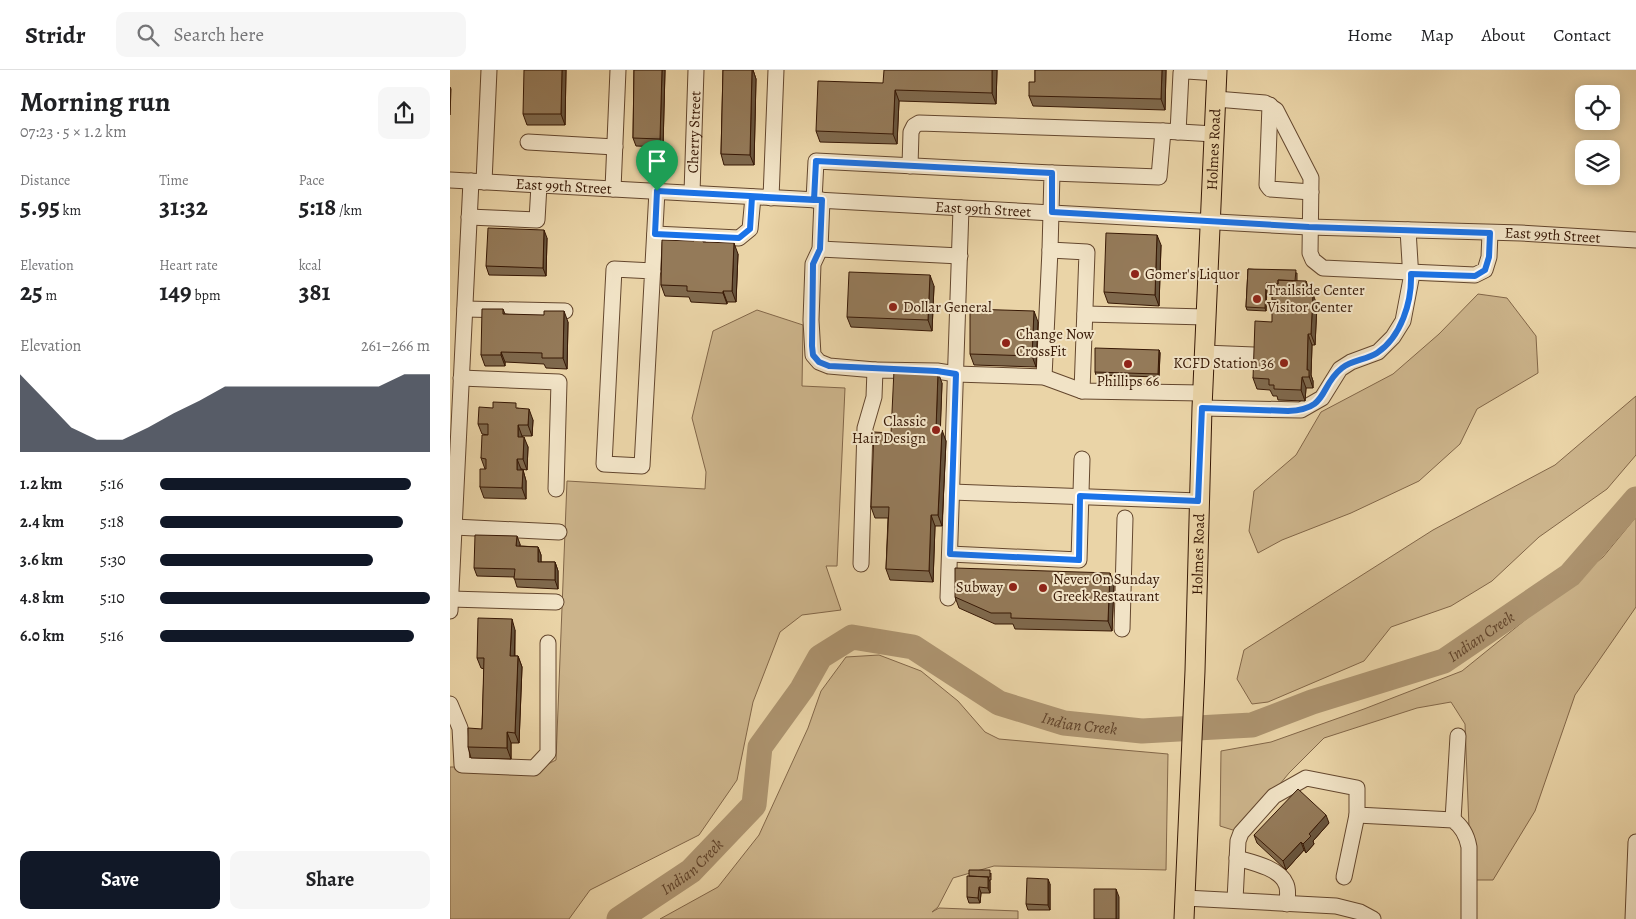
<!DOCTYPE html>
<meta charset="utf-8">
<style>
:root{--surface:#fff;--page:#f6f6f6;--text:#202124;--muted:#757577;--line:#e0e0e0;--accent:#111827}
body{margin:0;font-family:Alegreya,serif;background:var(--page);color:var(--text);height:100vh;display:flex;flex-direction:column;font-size:19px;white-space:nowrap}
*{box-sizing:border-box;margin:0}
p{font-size:16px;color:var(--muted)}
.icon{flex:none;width:28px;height:28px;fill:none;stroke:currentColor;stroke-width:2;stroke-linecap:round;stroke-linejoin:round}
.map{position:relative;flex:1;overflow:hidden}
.side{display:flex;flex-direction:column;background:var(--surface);width:450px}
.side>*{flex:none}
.tools{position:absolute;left:1125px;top:15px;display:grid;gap:10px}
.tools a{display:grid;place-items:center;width:45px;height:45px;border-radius:10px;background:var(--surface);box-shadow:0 2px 12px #0003;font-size:25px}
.pin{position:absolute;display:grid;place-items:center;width:42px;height:42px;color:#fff;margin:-51px -21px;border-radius:50% 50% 50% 0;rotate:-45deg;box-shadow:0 0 5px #0007}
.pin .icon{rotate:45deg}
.round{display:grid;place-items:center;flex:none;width:52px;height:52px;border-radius:10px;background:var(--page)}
.overview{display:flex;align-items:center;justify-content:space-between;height:85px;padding:0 20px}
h1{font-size:28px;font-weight:700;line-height:38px}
.stats{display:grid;grid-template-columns:repeat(3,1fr);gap:8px;height:85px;padding:5px 20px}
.stats div{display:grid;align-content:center}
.stats b{font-size:25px;font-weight:700}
.stats small{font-size:14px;font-weight:400}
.stats p{font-size:14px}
.chart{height:140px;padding:10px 20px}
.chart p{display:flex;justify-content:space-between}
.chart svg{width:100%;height:90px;margin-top:5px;fill:var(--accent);opacity:.7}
.action{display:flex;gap:10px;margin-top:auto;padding:10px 20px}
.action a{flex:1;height:58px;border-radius:10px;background:var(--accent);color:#fff;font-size:20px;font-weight:700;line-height:58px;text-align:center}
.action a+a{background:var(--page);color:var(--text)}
ul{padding:0 20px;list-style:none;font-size:16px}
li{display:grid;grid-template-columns:80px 60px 1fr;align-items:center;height:38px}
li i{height:12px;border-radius:6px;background:var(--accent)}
header{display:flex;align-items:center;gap:30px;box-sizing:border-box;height:70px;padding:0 25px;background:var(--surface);border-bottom:1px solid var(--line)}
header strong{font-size:24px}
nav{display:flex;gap:28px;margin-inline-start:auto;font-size:18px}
.search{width:350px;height:45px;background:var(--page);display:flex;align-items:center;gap:12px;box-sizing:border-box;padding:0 18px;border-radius:10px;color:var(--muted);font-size:19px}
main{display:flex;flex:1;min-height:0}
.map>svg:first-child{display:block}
.green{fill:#ccb48b;stroke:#826648}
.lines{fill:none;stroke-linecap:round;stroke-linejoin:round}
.river{stroke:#ad9470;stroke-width:25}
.minor-casing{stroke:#64472e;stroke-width:17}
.major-casing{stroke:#371805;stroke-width:21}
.minor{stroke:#f1e3c6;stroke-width:15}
.major{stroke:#ead4a7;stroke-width:19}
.wall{fill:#7f694d;stroke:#371805}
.shaded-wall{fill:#68553e;stroke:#371805}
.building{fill:#947a59;stroke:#371805}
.route-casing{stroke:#fff;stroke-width:10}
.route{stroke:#1a73e8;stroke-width:6}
.poi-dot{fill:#8f2418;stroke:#f1e3c6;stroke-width:2}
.labels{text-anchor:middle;stroke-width:4;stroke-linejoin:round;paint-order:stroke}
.street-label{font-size:15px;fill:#371805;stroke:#f1e3c6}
.poi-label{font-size:15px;fill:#371805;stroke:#f1e3c6;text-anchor:start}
.water-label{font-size:16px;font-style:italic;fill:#60432a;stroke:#f1e3c6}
</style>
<header>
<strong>Stridr</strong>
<div class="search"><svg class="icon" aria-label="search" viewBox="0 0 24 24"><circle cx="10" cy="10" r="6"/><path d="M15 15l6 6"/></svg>Search here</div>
<nav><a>Home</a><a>Map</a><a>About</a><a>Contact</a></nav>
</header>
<main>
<section class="side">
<div class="overview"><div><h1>Morning run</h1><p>07:23 · 5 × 1.2 km</p></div><a class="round"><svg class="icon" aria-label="share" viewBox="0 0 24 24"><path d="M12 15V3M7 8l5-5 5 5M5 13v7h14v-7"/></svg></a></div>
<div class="stats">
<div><p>Distance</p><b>5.95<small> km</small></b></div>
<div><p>Time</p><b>31:32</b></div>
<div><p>Pace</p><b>5:18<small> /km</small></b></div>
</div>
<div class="stats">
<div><p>Elevation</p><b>25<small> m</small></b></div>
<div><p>Heart rate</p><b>149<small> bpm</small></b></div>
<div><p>kcal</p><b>381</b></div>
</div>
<div class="chart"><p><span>Elevation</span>261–266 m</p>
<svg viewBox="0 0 160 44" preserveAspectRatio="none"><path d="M0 44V6L10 19L20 32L30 38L40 38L50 32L60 25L70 19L80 12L90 12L100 12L110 12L120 12L130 12L140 12L150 6L160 6V44z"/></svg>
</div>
<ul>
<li><b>1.2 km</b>5:16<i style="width:93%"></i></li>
<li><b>2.4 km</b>5:18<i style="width:90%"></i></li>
<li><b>3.6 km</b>5:30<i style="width:79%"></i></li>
<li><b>4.8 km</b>5:10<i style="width:100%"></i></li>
<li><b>6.0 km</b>5:16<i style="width:94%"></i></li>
</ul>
<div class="action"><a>Save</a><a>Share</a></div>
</section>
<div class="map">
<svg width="1186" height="849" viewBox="0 0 1186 849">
<rect width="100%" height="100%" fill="#ead4a7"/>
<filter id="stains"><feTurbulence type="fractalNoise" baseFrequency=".004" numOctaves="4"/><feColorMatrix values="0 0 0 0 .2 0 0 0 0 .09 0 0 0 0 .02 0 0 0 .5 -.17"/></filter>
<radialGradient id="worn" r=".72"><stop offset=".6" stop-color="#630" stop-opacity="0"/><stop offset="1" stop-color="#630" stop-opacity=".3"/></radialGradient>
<path class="green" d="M1028 224 1057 228 1086 266 1088 303 1027 339 1010 374 969 411 901 443 832 470 808 483 799 461 804 421 846 385 871 342 943 304 989 264Z
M307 240 353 255 352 316 395 318 387 496H376L391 540 352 545 330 562 303 632 287 710 249 765 140 820 119 849H0V697H92L106 690 117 411 255 419 256 402 242 348 263 261Z
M1186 326V385L1157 419 1089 467 1042 511 1001 536 941 557 914 591 818 632 802 634 787 609 794 580 983 460 1105 395Z
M1186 447V537L1125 625 1085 741 1043 810H1021L1015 654 1001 632 967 638 874 668 839 703 802 748 786 761 770 756 771 681 821 672 914 639 1012 601 1153 487Z
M429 585 471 601 508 631 535 662 549 669 718 684 716 800 544 796 503 808 488 837 482 842 489 838 568 841V849H210L268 817 309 765 358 658 371 621 396 587Z"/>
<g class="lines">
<path class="river" id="s1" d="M169 849 241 801 304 735 310 677 352 619 370 587 402 567 463 577 549 633 614 653 692 661 802 655 862 632 994 591 1120 505 1186 429"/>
<defs>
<g id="minor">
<path d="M766 29 815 33 826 40 861 108 860 183 863 190 873 198 1025 205 1035 200 1039 187 1040 163"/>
<path d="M820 35 817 115 820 119 861 122"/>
<path d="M728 62 731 3 737 1 767 3"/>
<path d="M78 72 165 77"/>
<path d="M460 96 461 62 464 56 469 53 713 61"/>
<path d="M602 103 709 107 713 61 764 64"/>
<path id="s2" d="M0 110 859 157 1071 163 1186 170"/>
<path d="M34 112 39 0"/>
<path d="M163 119 168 0"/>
<path id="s3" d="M242 123 246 0"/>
<path d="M321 128 326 0"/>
<path d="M364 130 366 91 602 103 600 180 637 182 632 321"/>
<path d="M372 130 370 179 363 194 361 250 363 285 369 292 379 296 425 300"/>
<path d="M19 147 87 150 89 115"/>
<path d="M205 164 289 168 300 159 303 127"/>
<path d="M370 179 510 186"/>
<path d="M203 201 164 199 154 394 192 396 207 121"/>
<path d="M15 239 115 241"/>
<path d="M635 244 756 247"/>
<path d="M754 283 804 285"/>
<path d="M594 307 600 180"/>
<path d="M11 308 109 312 106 419"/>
<path d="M752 338 851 340 872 328 890 299 901 292 928 282 943 267 953 251 961 209 958 160"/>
<path d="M502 422 749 431"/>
<path d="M4 457 109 462"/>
<path d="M500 484 629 490 632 389"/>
<path d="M411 494 415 358 424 327 425 300 487 301 506 304 594 307 632 321 752 323"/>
<path d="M498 528 511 138"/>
<path d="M1 529 106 532"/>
<path d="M0 541 21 111"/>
<path d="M672 559 675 448"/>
<path d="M0 634 10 658 12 695 84 698 98 683V573"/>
<path d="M1003 750 1008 666"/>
<path d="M787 788C801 792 830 798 836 814 839 820 837 828 837 834"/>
<path d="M894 807 907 745"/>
<path d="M735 828 886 836 910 842 923 849"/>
<path d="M785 830 788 771 791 763 824 726 856 708 907 718V745L1003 750C1013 757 1017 766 1019 777V849"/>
<path d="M1183 849 1186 772"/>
</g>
<g id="major">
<path id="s4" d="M734 849 745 601 752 338 767 0"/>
</g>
</defs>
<use href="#minor" class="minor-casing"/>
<use href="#major" class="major-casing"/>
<use href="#minor" class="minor"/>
<use href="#major" class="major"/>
</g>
<path class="wall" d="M116 0 115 55H77L73 44Z
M184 0H215L213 77 186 76 183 68Z
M273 0H303L306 9 304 95H274L271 84Z
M547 0 546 34 449 31 447 74 370 72 366 61 433 13Z
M585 0H716L715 40 583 36 579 26 585 12Z
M254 167 255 172 288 184 286 232H277V234L241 232 239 227 215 226 211 215 244 171Z
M97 168 96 206 39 205 36 196Z
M711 175 709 236 658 233 654 222Z
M798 199 847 203V211L860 222V224L867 235 865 275H862L861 305 863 311V318H856L855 331 828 330 827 326H823L820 320 807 319 803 308 826 240 822 230 823 216H817L816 241 797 240 796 237Z
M484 216 482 261 401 257 397 247Z
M53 239 55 244 118 252 117 299 96 298 94 294 55 292V296H35L31 285Z
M588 252 586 297 524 295 520 284Z
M709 280 710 283 709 307 646 305 645 302Z
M492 313 490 360 496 371 492 456H485L483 512 440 510 436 499 438 448H425L421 437 441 363Z
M68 338 83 350 82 366H72L78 377 77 400 71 399 73 400 76 411V429L34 428 30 417 35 399 31 388 38 365 32 364 28 354Z
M70 474V476L88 477 91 485V492H105L108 501V519L67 517 64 507 27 506 24 498Z
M664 514 662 561 565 559 563 554H545L509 538 505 527Z
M65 560V586H68L72 597 69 673H61V689L21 688 18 677 32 659 34 599 31 598 27 588Z
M879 753 863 771 864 774 856 783 854 780 836 800 807 773 804 765Z
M541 803V810H540V823H531L530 833H519L517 827Z
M600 814V840H578L576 834Z"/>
<path class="shaded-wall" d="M112 0H116L115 55 111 44Z
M212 0H215L213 77 210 69Z
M302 0H303L306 9 304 95 300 85Z
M542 0H547L546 34 542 23Z
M712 0H716L715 40 711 29Z
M0 17 1 19 0 45Z
M445 20 449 31 447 74 443 64Z
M94 160 97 168 96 206 93 198Z
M707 165 711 175 709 236 705 225Z
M284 173 288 184 286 232 282 221Z
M480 205 484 216 482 261 478 250Z
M856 211 860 222 859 235 855 224Z
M816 213 817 216 816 241 815 238Z
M273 221 277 232V234L273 223Z
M863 224 867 235 865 275 861 264Z
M114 241 118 252 117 299 113 288Z
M584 241 588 252 586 297 582 286Z
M858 264 862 275 861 305 863 311V318L857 300Z
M709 280 710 283 709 307 708 304Z
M51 282 55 292V296L51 285Z
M488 302 492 313 490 370 486 359Z
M852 307 856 318 855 331 851 320Z
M79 339 83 350 82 366 78 355Z
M68 355 72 366V377L68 367Z
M492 360 496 371 492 456 488 445Z
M74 367 78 377 77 400 73 389Z
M67 389 71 399V411L67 400Z
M73 400 76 411V429L72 418Z
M481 445 485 456 483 512 479 501Z
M67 466 70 474 69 484 66 476Z
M88 477 91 485V500L88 492Z
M105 492 108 501V519L105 510Z
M660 503 664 514 662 561 658 551Z
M62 549 65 560 64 597 60 586Z
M68 586 72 597 69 673 65 663Z
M57 662 61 673V689L57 678Z
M876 745 879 753 863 771 864 774 856 783 853 774 859 764Z
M851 772 854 780 836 800 833 791Z
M538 807 540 812V823L538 818Z
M598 809 600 814V840L598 835Z
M529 817 531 823 530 833 528 828Z
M666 819 669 827V849H666Z"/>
<path class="building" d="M74 0H112L111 44H73Z
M184 0H212L210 69 183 68Z
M273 0H302L300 85 271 84Z
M434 0H542V23L445 20 443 64 366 61 368 11 433 13Z
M585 0H712L711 29 579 26V12H585Z
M38 158 94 160 93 198 36 196Z
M656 163 707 165 705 225 654 222Z
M244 166 254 167 253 172 284 173 282 221H273V223L237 221V216L211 215 212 170 244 171Z
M798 199 846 200 845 211 828 210V214L816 213 815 238 796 237Z
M399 202 480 205 478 250 397 247Z
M828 210 856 211 855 224H863L861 264H858L857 300H859V307H852L851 320 824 319V315H819V309L803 308 805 251 822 252V240H827V230H822L823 214H828Z
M32 239H53V244L94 245V241H114L113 288H92V283L51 282V285H31Z
M520 239 584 241 582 286 520 284Z
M645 278 709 280 708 304 645 302Z
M444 300 488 302 486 359 492 360 488 445H481L479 501 436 499 439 437H421L424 362 441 363Z
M43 332 66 333V338L79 339 78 355H68V367H74L73 389H67V400H73L72 418 30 417V399H36V389L31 388 32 365H38V354H28L29 337 43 338Z
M25 465 67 466 66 476 88 477V492H105V510L64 509 65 499 24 498Z
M505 498 660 503 658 551 561 548V543H541L505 527Z
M28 548 62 549 60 586H68L65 663 57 662V678L18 677V658L32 659 34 588H27Z
M848 719 876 745 859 764 861 766 853 774 851 772 833 791 804 765Z
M519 800H540V807L519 806Z
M517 806 538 807V818L529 817 528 828 517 827Z
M577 808 598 809V835L576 834Z
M644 819H666V849H644Z"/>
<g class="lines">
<defs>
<path id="route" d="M207 121C262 124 317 127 372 130L370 179 363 194 362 276 363 285 369 292 379 296 487 301 506 304 500 484 629 490 630 426 748 431 752 338 838 341C880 339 868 317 892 298 902 290 916 290 927 283 951 267 962 232 961 204L1025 206 1035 200 1039 187 1040 163 859 157 602 142V103L366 91 364 130 302 127 300 159 289 168 205 164 207 121"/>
</defs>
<use href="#route" class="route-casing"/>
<use href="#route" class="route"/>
</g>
<g class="poi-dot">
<circle cx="685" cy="204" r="5"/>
<circle cx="807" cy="229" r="5"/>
<circle cx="443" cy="237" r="5"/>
<circle cx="556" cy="273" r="5"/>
<circle cx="834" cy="293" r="5"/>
<circle cx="678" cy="294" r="5"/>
<circle cx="486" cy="360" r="5"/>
<circle cx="563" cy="517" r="5"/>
<circle cx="593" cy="518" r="5"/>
</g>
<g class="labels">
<g class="street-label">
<text dy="5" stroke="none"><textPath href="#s3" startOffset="61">Cherry Street</textPath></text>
<text dy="5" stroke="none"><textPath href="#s4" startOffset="770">Holmes Road</textPath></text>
<text dy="5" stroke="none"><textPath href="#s2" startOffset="114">East 99th Street</textPath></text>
<text dy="5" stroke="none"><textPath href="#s2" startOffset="534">East 99th Street</textPath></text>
<text dy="5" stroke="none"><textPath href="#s2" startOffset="1104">East 99th Street</textPath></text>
<text dy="5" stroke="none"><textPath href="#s4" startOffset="365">Holmes Road</textPath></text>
</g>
<g class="poi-label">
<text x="695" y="209">Gomer's Liquor</text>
<text x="817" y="225">Trailside Center<tspan x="817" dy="17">Visitor Center</tspan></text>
<text x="453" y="242">Dollar General</text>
<text x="566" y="269">Change Now<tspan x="566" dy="17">CrossFit</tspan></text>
<text x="824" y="298" text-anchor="end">KCFD Station 36</text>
<text x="678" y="316" text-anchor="middle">Phillips 66</text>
<text x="476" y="356" text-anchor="end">Classic<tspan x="476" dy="17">Hair Design</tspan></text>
<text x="603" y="514">Never On Sunday<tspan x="603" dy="17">Greek Restaurant</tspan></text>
<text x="553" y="522" text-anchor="end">Subway</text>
</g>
<g class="water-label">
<text dy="6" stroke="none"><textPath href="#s1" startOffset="1050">Indian Creek</textPath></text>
<text dy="6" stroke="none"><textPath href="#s1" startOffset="630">Indian Creek</textPath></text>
<text dy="6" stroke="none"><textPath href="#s1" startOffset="90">Indian Creek</textPath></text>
</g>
</g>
<rect width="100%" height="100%" filter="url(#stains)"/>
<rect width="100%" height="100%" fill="url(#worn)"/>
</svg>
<div class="tools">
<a><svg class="icon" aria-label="locate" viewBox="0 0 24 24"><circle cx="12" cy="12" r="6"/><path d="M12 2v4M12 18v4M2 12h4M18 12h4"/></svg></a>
<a><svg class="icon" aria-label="layers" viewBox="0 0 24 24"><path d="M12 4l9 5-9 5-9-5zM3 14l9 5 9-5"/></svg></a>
</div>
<div class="pin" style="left:207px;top:121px;background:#1e9e55"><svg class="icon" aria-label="arrive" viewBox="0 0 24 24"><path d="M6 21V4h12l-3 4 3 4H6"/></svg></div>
</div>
</main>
